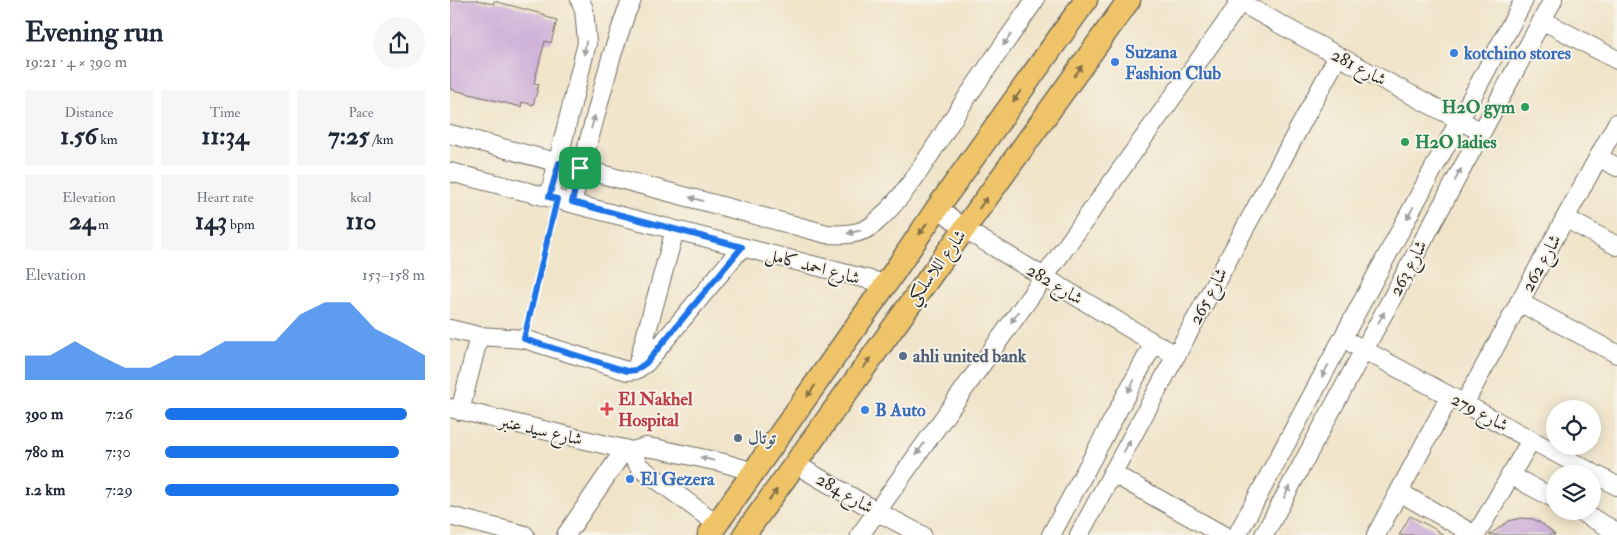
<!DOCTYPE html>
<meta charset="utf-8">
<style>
:root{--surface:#fff;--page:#f6f6f7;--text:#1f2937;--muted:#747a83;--accent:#1a73e8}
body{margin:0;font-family:"IM FELL Double Pica",Amiri,serif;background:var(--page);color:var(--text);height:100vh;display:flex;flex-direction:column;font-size:19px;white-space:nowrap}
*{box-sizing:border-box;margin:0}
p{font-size:16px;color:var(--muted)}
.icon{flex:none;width:28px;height:28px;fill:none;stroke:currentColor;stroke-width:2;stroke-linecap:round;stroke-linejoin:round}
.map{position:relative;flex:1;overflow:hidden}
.details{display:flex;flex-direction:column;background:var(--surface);width:450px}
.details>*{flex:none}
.fabs{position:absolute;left:1096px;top:400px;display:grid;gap:10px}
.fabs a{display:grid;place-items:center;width:55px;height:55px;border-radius:50%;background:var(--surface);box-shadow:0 2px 12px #0003;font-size:25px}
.pin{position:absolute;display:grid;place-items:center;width:42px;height:42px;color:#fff;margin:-21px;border-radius:10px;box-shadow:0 2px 8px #0006}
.round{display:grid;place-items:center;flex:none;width:52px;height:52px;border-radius:26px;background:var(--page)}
.overview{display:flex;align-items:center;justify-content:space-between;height:85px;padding:0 25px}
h1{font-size:28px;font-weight:700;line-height:38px}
.metrics{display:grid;grid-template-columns:repeat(3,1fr);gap:8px;height:85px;padding:5px 25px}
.metrics div{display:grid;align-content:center;border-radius:0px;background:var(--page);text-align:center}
.metrics b{font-size:25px;font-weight:700}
.metrics small{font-size:14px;font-weight:400}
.metrics p{font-size:14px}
.chart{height:140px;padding:10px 25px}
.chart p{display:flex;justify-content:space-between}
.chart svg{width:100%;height:90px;margin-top:5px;fill:var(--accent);opacity:.7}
ul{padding:0 25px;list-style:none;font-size:16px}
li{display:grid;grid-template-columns:80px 60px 1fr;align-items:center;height:38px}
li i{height:12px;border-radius:6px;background:var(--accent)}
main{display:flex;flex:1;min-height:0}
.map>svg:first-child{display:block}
.building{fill:#ceb0d8}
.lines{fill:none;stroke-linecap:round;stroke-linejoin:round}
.minor-casing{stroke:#706c62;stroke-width:20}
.major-casing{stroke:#706c62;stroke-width:25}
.path{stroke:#706c62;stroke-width:2;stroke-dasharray:1 4;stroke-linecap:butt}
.minor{stroke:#fff;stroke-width:18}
.major{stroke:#efc469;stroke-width:22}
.oneway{fill:#a0a0a0}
.oneway2{fill:#837047}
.route-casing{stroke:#fff;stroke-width:10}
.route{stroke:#1a73e8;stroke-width:6}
.shop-dot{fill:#3f7fe0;stroke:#f7f3e8;stroke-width:2}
.leisure-dot{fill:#2e9e5b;stroke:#f7f3e8;stroke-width:2}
.service-dot{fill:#5c6f8a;stroke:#f7f3e8;stroke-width:2}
.health-dot{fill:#e0444e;stroke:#f7f3e8;stroke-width:2}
.labels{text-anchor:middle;stroke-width:4;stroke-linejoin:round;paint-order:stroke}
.shop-label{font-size:18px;font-weight:bold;fill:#366cbe;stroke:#f7f3e8;text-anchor:start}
.street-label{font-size:18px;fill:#2b2b2b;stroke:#f7f3e8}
.leisure-label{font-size:18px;font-weight:bold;fill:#27864d;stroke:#f7f3e8;text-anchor:end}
.service-label{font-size:18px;font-weight:bold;fill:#4e5e75;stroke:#f7f3e8;text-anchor:start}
.health-label{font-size:18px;font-weight:bold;fill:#be3a42;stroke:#f7f3e8;text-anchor:start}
</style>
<main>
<section class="details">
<div class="overview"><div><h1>Evening run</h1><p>19:21 · 4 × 390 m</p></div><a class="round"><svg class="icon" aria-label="share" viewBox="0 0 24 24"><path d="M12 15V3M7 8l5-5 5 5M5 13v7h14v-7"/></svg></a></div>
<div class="metrics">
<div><p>Distance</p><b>1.56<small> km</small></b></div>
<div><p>Time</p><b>11:34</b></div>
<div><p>Pace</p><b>7:25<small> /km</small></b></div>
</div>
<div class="metrics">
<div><p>Elevation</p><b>24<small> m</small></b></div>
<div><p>Heart rate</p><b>143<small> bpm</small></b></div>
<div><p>kcal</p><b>110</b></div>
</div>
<div class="chart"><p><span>Elevation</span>153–158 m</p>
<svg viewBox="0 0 160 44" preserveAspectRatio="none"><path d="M0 44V32L10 32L20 25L30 32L40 38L50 38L60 32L70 32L80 25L90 25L100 25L110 12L120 6L130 6L140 19L150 25L160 32V44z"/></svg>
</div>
<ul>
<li><b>390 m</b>7:26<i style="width:93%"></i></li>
<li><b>780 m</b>7:30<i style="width:90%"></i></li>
<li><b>1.2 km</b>7:29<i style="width:90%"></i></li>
</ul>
</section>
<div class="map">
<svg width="1167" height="535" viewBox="0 0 1167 535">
<rect width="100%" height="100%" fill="#f7f3e8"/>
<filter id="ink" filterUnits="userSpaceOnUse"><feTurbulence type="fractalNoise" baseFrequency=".02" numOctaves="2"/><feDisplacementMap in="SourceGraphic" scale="10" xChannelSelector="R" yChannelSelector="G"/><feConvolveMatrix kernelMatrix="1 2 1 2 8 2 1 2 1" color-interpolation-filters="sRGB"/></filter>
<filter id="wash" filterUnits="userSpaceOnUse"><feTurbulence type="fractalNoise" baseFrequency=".0096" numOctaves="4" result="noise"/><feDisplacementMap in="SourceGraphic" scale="20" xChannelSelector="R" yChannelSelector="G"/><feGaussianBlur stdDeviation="1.12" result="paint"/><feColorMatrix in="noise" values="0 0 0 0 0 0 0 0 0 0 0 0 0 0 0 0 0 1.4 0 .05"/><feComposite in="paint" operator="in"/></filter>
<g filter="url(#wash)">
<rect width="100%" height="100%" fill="#f0e4c9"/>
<g id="blocks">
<path class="building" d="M0 0H27L43 4 44 1 96 15V17L107 20 101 43 95 41 84 83 89 84 83 105 72 102 71 107 0 89Z
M960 516 983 528 994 535H949Z
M1071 518 1083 519 1094 525 1105 535H1039L1059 521Z"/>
</g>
</g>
<g filter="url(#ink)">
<use href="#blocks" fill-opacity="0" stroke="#706c62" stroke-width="1"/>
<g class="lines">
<defs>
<path id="minor" d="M786 0 888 56 1032 132
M1092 20 1167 60
M0 134 377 234C393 235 411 235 424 224 455 198 482 151 504 117 530 77 558 39 585 0
M1148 157 1167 167
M0 172 436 284
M99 197 137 43 134 9 130 0
M122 203 161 58 176 13 182 0
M488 207 514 229 704 343 726 355
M1115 218 1167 246
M1069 302 1167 354
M0 329 29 336 74 339 177 371 186 370 196 363 292 247
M903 344 1167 486
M186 370 225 230
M1014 404 1167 123
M0 408 182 451 195 447 209 449 274 463 304 472
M10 411 29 336
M182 451 183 457 190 467 267 524
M345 464 426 511 472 535
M662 473 773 535
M1060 475 1105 499
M949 492 1025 535
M1129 511 1167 532
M0 516 75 535
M116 535 175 449
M410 535 792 0
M601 535 704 343
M629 535 888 56
M787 535 1074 0
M814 535 1103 0
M926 535 1000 396
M1026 535 1081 440"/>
<path id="major" d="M259 535 436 284 488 207 636 0
M294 535 679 0"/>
</defs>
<use href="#minor" class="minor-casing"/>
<use href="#major" class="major-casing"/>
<path class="path" d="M77 326 104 213"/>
<use href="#minor" class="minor"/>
<use href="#major" class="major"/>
</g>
<defs><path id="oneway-solid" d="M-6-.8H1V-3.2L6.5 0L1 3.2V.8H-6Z" transform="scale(1.25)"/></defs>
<g class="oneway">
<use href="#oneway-solid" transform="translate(557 40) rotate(125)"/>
<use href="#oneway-solid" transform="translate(135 48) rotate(99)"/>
<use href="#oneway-solid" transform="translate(143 122) rotate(-75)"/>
<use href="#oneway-solid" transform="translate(1008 175) rotate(-62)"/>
<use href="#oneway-solid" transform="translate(246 199) rotate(-165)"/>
<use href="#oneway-solid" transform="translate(960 213) rotate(118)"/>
<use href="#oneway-solid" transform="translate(404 232) rotate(167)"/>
<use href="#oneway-solid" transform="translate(565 317) rotate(126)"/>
<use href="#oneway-solid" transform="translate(931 318) rotate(-62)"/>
<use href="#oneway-solid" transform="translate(875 371) rotate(118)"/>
<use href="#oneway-solid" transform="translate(681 386) rotate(118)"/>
<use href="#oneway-solid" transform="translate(677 446) rotate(-62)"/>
<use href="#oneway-solid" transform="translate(470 449) rotate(126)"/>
<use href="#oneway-solid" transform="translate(257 459) rotate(-166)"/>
<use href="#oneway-solid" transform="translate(837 492) rotate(-62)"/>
</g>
<g class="oneway2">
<use href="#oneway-solid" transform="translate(628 71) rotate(-54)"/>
<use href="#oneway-solid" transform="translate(567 96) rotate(126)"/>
<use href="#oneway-solid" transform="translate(533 203) rotate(-54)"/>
<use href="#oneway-solid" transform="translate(473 229) rotate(124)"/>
<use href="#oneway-solid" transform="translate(417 363) rotate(-54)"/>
<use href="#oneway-solid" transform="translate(361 391) rotate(125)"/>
<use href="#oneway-solid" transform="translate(323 495) rotate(-54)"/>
</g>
</g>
<g class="lines" filter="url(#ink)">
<defs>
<path id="route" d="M109 163 130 168 122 202 292 247 196 363 186 370 177 371 74 339 107 199 99 197Z"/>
</defs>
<use href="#route" class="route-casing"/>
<use href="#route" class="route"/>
</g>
<g class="shop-dot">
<circle cx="1004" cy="53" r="5"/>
<circle cx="665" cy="62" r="5"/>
<circle cx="415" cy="410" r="5"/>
<circle cx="180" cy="479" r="5"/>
</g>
<g class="leisure-dot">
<circle cx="1075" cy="107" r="5"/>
<circle cx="955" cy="142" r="5"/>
</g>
<g class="service-dot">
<circle cx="453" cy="356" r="5"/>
<circle cx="288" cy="438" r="5"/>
</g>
<path class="health-dot" d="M154.5 401.5h5v5h5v5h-5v5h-5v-5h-5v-5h5z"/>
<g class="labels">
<g class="shop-label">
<text x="675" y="58">Suzana<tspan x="675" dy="21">Fashion Club</tspan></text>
<text x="1014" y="59">kotchino stores</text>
<text x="425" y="416">B Auto</text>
<text x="190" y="485">El Gezera</text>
</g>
<g class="street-label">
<text transform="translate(909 67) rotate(28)" y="6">شارع 281</text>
<text transform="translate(1091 263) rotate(-61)" y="6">شارع 262</text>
<text transform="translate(363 266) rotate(15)" y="6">شارع احمد كامل</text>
<text transform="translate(486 267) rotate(-54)" y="6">شارع اللاسلكي</text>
<text transform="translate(958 268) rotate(-62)" y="6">شارع 263</text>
<text transform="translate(605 284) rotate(31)" y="6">شارع 282</text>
<text transform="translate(758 296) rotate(-62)" y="6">شارع 265</text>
<text transform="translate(1030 412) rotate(28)" y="6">شارع 279</text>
<text transform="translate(91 430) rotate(13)" y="6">شارع سيد عنبر</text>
<text transform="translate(395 493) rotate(30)" y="6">شارع 284</text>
</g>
<g class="leisure-label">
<text x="1065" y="113">H2O gym</text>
<text x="965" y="148" text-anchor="start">H2O ladies</text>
</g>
<g class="service-label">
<text x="463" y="362">ahli united bank</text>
<text x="298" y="444">توتال</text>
</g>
<g class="health-label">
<text x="168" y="405">El Nakhel<tspan x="168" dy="21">Hospital</tspan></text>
</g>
</g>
</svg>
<div class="fabs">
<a><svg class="icon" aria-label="locate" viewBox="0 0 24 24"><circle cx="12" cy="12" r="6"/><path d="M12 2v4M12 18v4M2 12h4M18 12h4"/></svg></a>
<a><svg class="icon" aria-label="layers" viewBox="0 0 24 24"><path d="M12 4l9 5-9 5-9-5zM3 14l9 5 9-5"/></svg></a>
</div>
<div class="pin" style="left:130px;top:168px;background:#1e9e55"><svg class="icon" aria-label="arrive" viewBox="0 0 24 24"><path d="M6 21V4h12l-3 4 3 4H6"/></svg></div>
</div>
</main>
